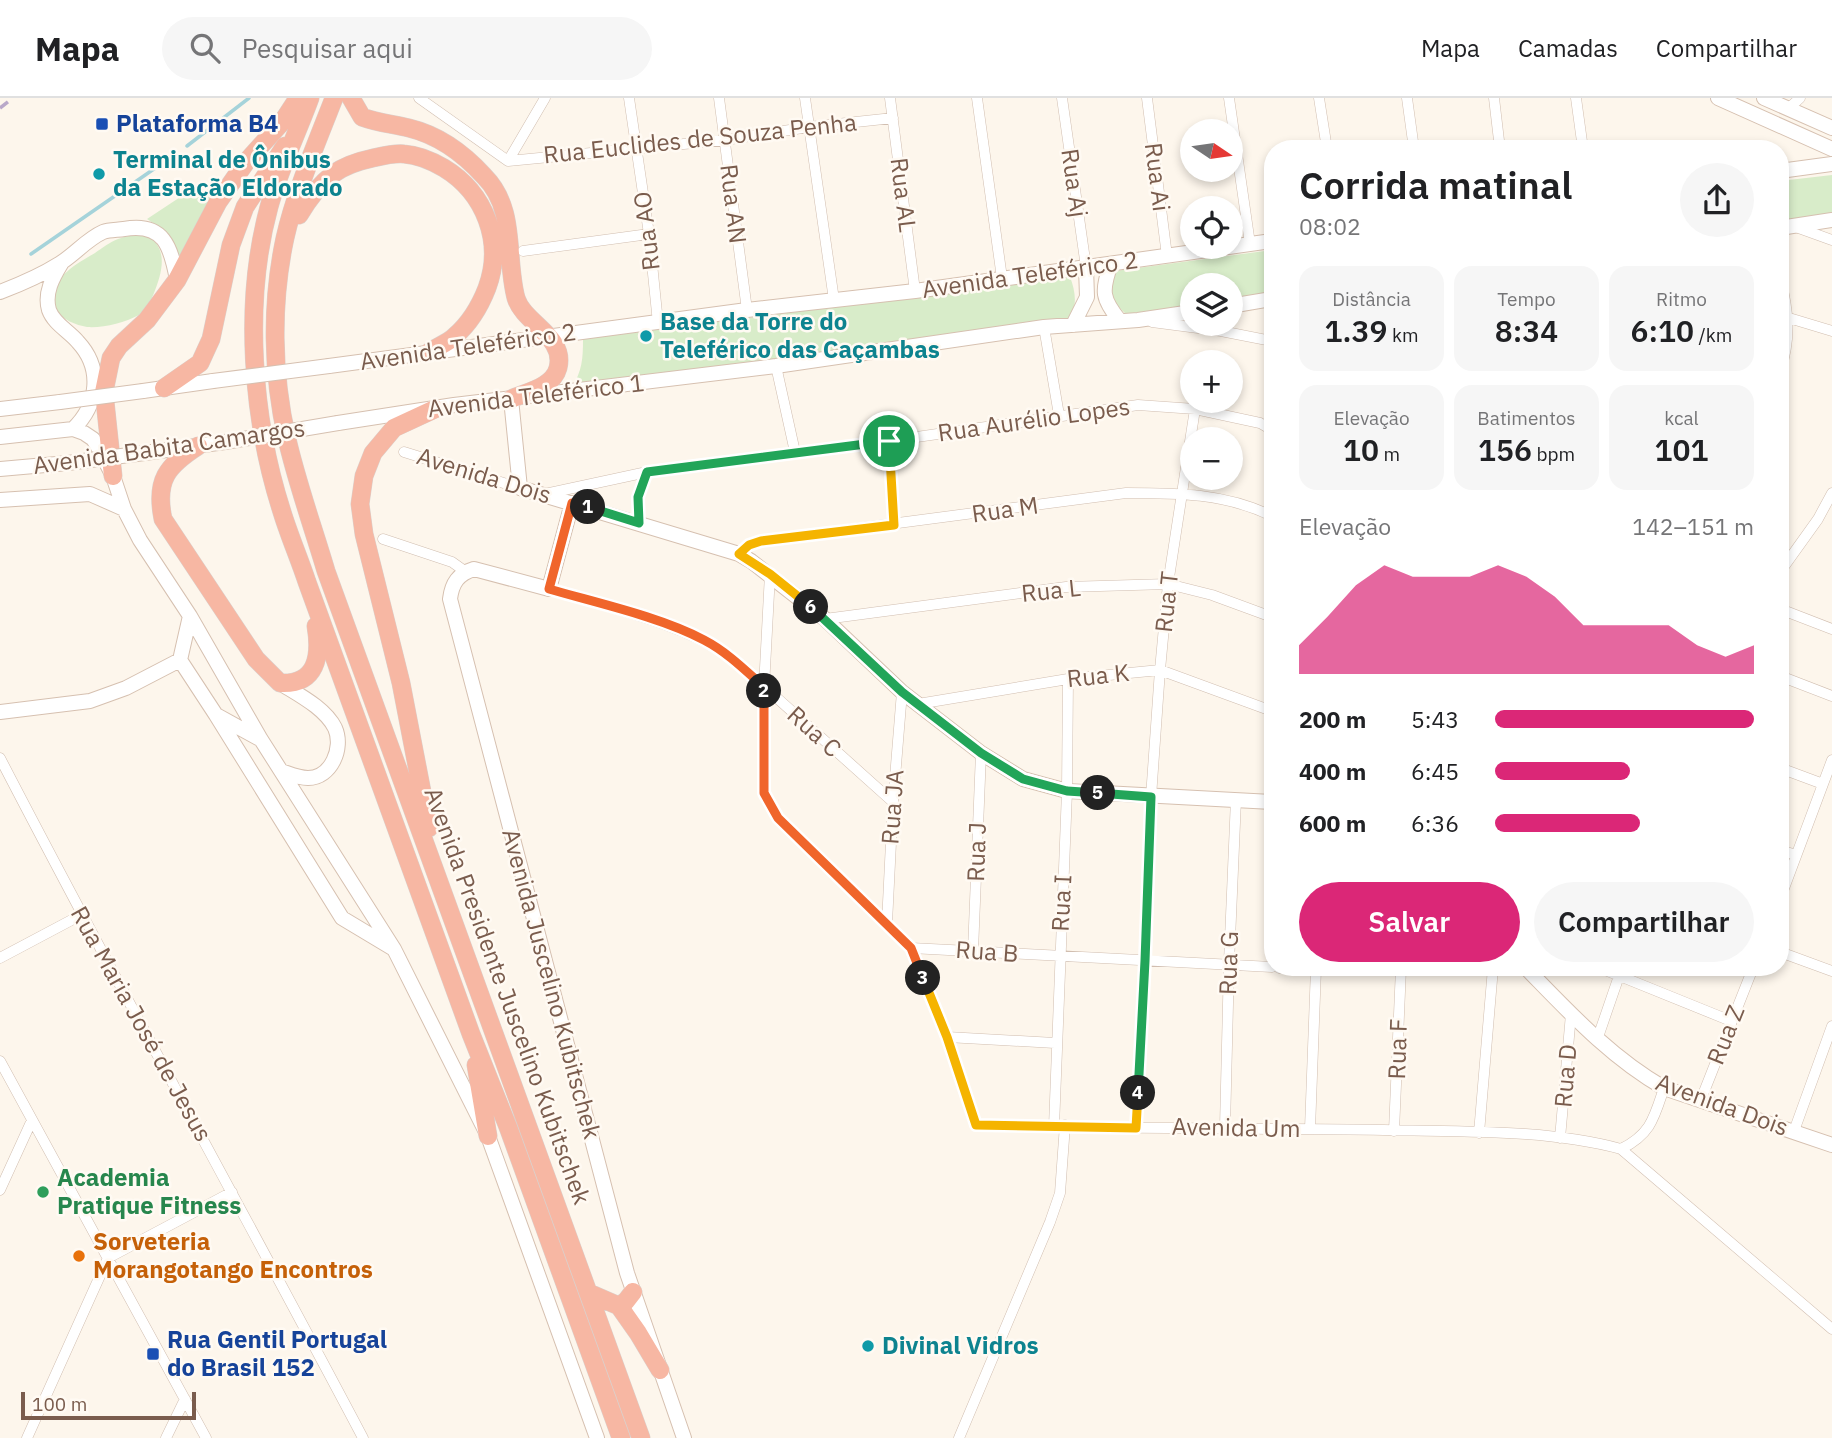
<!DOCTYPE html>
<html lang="pt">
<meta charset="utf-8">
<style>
:root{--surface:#fff;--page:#f6f6f6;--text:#202124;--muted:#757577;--line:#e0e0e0;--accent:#db2777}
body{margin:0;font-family:"IBM Plex Sans",sans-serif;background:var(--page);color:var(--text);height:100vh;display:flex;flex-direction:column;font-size:26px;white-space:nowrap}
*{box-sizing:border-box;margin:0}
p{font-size:23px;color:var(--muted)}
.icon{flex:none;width:38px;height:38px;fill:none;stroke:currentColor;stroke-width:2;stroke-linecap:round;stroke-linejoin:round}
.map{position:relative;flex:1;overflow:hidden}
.drawer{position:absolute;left:1264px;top:42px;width:525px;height:836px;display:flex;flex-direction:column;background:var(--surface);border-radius:28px;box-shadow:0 4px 10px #0003}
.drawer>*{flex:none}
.needle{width:46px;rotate:103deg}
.controls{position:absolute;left:1180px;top:21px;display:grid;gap:14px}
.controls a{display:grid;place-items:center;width:63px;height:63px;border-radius:50%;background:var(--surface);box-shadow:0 4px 10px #0003;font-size:35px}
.scale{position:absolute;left:21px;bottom:18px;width:175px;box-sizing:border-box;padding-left:7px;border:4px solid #7a5c4d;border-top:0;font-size:19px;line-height:24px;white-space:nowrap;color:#7a5c4d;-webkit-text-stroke:5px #fffaf3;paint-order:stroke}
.pin{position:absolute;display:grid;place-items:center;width:60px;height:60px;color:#fff;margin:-30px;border:4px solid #fff;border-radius:50%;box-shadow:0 2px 7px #0007}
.km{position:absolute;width:35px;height:35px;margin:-18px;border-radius:50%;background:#222;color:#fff;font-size:19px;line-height:35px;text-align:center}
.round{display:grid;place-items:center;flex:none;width:74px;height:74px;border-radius:37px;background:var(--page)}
.summary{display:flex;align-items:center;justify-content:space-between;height:119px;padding:0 35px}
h1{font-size:38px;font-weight:600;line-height:52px}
.stats{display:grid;grid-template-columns:repeat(3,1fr);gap:10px;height:119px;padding:7px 35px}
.stats div{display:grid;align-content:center;border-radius:18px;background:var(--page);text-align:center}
.stats b{font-size:30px;font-weight:600}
.stats small{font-size:19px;font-weight:400}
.stats p{font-size:19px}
.chart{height:196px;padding:14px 35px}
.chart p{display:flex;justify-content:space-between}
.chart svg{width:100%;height:126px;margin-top:7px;fill:var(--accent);opacity:.7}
.cta{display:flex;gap:14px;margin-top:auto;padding:14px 35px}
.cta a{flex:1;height:80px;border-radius:42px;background:var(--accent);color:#fff;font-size:28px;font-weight:600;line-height:80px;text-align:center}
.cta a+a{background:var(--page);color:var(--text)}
ul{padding:0 35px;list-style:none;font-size:23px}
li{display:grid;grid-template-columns:112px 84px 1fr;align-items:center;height:52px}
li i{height:18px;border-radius:9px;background:var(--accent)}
header{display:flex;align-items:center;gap:42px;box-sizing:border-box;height:98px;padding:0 35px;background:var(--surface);border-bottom:2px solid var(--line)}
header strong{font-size:33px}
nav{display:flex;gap:38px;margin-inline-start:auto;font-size:24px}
.search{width:490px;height:63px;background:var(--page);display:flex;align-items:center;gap:18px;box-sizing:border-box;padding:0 24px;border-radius:38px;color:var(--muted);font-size:26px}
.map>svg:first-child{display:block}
.green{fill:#d8ecc9}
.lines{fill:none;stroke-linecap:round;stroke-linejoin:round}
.stream{stroke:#a5d3da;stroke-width:3.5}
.street-casing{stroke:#d1beb0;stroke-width:11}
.secondary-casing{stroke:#d6c0b0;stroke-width:16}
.highway-casing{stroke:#dad1cd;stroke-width:19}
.street{stroke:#fff;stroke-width:10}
.secondary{stroke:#fff;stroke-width:14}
.highway{stroke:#f7b7a3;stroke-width:18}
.rail{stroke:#b9a8c9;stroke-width:3.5;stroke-dasharray:10 7;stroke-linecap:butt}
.secondary-bridge-casing{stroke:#d6c0b0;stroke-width:16;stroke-linecap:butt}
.secondary-bridge{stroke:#fff;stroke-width:14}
.split-1-casing{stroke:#fff;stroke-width:14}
.split-2-casing{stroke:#fff;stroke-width:14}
.split-3-casing{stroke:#fff;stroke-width:14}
.split-4-casing{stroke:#fff;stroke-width:14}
.split-5-casing{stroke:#fff;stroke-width:14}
.split-6-casing{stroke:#fff;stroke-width:14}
.split-7-casing{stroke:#fff;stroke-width:14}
.split-1{stroke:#22a559;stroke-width:9}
.split-2{stroke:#f0652b;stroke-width:9}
.split-3{stroke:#f0652b;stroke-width:9}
.split-4{stroke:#f5b400;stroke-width:9}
.split-5{stroke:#22a559;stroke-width:9}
.split-6{stroke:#22a559;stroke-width:9}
.split-7{stroke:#f5b400;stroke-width:9}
.transit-dot{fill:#1a4fb4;stroke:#fffaf3;stroke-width:2.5}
.culture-dot{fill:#0f9aa8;stroke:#fffaf3;stroke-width:2.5}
.leisure-dot{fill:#2e9e5b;stroke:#fffaf3;stroke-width:2.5}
.food-dot{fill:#e8710a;stroke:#fffaf3;stroke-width:2.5}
.labels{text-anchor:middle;stroke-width:5;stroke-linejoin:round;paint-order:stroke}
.transit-label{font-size:24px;font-weight:bold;fill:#164399;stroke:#fffaf3;text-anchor:start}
.street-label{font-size:24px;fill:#7a5c4d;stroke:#fffaf3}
.culture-label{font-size:24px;font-weight:bold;fill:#0d838f;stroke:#fffaf3;text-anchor:start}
.leisure-label{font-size:24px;font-weight:bold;fill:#27864d;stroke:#fffaf3;text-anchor:start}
.food-label{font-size:24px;font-weight:bold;fill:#c56008;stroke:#fffaf3;text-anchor:start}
</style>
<header>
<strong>Mapa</strong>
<div class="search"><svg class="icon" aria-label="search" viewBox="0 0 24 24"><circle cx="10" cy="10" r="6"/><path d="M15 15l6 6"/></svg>Pesquisar aqui</div>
<nav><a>Mapa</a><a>Camadas</a><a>Compartilhar</a></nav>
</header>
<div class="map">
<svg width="1832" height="1340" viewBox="0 0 1832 1340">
<rect width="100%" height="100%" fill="#fdf6ec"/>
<path class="green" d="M1832 77V117L1780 125V83Z
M203 84 209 88 212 96 181 161 164 132 147 121Z
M144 135C169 149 163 172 154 195 151 202 146 213 139 217 124 225 104 230 87 229 76 227 62 222 56 211 44 183 76 166 95 155 102 150 110 144 118 141 126 138 135 137 144 135Z
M1272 152V195L1230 201V187H1192V207L1126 216C1108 201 1109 195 1115 173Z
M1070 179C1076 194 1078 211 1067 224L572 289C582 273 583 261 583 241Z"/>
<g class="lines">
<path class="stream" d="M187 48 249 0
M31 156 164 64"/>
<defs>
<path id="street" d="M419 0 508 63
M629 0 649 136 658 225
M719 0 747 212
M805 0 834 202
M890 0 915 193
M977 0 1002 180
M1062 0 1086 169
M1147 0 1167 158
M1229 0 1250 146
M1319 0 1327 51
M1407 0 1414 51
M1494 0 1500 51
M1576 0 1583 51
M1789 10 1800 0
M508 63 725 42 809 29 893 20
M508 63 545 0
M1796 129 1832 142
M523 153 649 136
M1780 180C1789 213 1791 241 1780 274
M1789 220 1832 233
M1152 224 1221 233 1272 243
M1044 229 1059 317
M776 268 795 354
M889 343 894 427
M404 354 520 390
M545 396 647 374 889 343 1138 307 1195 311 1260 325 1272 332
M639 424 638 399 647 374
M383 441 452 464 466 474
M739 456 749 447 761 443 1126 395C1177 395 1225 395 1272 418
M1780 474 1818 421 1832 395
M770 476 764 589 763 683 764 695 778 720 911 850 947 939 976 1027C1112 1031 1248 1030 1384 1032 1461 1034 1547 1031 1621 1051 1651 1036 1654 1020 1664 990
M549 491C610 510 674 523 729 557L893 704
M1780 511 1832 531
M825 521 1066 489 1168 486 1212 497 1272 519
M1780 578 1832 598
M918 606 1068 581 1160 572 1272 613
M0 660C118 888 243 1113 363 1340
M1780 670 1823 686
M1780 752 1796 757
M1780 801 1832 662
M887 825 893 704 902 594
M911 850 1272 869
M973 853 981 655
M1780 854 1832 873
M0 860 81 817
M1279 870 1316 873
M1600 870 1731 923
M947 939 1055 945
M1597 942 1619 878
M0 963 206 1340
M1700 1004 1753 870
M1054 1029 1067 693 1068 581
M1225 1029 1229 865 1236 701
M1136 1030 1145 863 1151 699 1160 572 1168 486 1195 311
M1310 1031 1316 870
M1394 1033 1401 870
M1794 1033 1832 928
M1479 1035 1493 870
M1560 1040 1571 916
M1621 1051 1832 1231
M0 1092 32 1022
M27 1340 108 1160 232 1094
M166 1340 185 1301
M959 1340 1050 1124 1060 1095 1065 1027"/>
<path id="secondary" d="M1718 0 1832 51
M1764 0 1832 30
M1780 73 1832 66
M1780 130 1832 122
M61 166C53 179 44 195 49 212 54 226 69 233 78 244 103 271 98 307 73 331
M1111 166C1101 193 1102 201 1120 223
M0 194C21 186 40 178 59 166 74 157 87 141 103 134 109 132 118 132 124 131 164 124 171 149 177 182
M1230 208 1272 201
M1073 227 1087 199 1086 169
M329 268 747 212 915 193 1272 143
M143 293 213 283
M511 301 520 390 739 456 751 463 825 521 902 594 981 655 1023 681 1067 693 1272 704
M0 311 60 304
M338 325 454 307 776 268 1044 229 1138 222 1192 214
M0 339 73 331 84 335 93 341 98 349 113 378 124 411 140 442 190 518 260 640 394 851 488 1038 597 1340
M152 354 225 344
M0 371 68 365
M0 402 90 396 124 411
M572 405 549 491 474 471C458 476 452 485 450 501L627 1175 684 1340
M180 562 216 617 342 820 392 850
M180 562 190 518
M280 585C299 597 325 610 335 630 344 650 331 680 308 680 298 680 290 676 281 673
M0 614 90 603 126 590 180 562
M218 618 258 640
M1526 870C1569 914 1610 959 1664 990L1832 1047"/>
<path id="highway" d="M310 0C297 36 279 72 269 109 243 204 252 321 282 414 289 437 299 460 307 484L471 936 508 1029 621 1340
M334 0C317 44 295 95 285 140 271 205 272 276 287 341 297 385 313 429 326 473L641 1340
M351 0 362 19C378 25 393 26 409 30 438 37 464 56 484 78 517 111 505 159 516 200 524 226 566 238 558 270 553 289 527 294 511 301
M299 117C308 102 319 87 333 76 344 68 359 63 373 60 382 58 394 55 404 56 419 57 432 63 444 70 485 95 504 144 487 190 480 208 470 225 455 238 448 245 436 249 428 255
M164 290 200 265 211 241 231 147 245 109 285 48
M198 348C167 368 155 382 163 421L256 561 280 585C317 587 321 558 316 528
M113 378 104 294 111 260 119 248 147 222 177 182 218 104 246 64 283 23 298 0
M429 730 401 585 364 436 360 406 364 378 373 355 394 330 435 311
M476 967 488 1038
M589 1195 619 1208 638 1235 660 1272
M619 1208 626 1203 633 1194"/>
</defs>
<use href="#street" class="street-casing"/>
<use href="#secondary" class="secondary-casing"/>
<use href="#highway" class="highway-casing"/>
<use href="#street" class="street"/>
<use href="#secondary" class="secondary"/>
<use href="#highway" class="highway"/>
<path class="rail" d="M0 10 13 0"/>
<defs>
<path id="secondary-bridge" d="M213 283 329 268
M60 304 143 293
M225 344 338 325
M68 365 152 354"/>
</defs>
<use href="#secondary-bridge" class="secondary-bridge-casing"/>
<use href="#secondary-bridge" class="secondary-bridge"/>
</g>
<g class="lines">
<defs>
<path id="split-1" d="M588 409 639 425 638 399 647 374 889 343"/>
<path id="split-2" d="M588 409 572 405 549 491C597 505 661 519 704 542 727 554 745 572 764 589V593"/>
<path id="split-3" d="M764 593V695L778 720 911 850 923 880"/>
<path id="split-4" d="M923 880 947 939 976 1027 1136 1030 1138 995"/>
<path id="split-5" d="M1098 695 1151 699 1145 863 1138 995"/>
<path id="split-6" d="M811 509 902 594 981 655 1023 681 1067 693 1098 695"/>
<path id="split-7" d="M811 509 770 476 739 456 749 447 761 443 894 427 889 343"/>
</defs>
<use href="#split-1" class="split-1-casing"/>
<use href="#split-2" class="split-2-casing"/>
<use href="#split-3" class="split-3-casing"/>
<use href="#split-4" class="split-4-casing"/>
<use href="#split-5" class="split-5-casing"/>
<use href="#split-6" class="split-6-casing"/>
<use href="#split-7" class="split-7-casing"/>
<use href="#split-1" class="split-1"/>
<use href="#split-2" class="split-2"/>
<use href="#split-3" class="split-3"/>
<use href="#split-4" class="split-4"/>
<use href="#split-5" class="split-5"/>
<use href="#split-6" class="split-6"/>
<use href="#split-7" class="split-7"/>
</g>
<g class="transit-dot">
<rect x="95" y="19" width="14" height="14" rx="3.5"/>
<rect x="146" y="1249" width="14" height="14" rx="3.5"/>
</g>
<g class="culture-dot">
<circle cx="99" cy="76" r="7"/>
<circle cx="646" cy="238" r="7"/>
<circle cx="868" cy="1248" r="7"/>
</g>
<circle class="leisure-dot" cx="43" cy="1094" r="7"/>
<circle class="food-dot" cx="79" cy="1158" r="7"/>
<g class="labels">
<g class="transit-label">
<text x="116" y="34">Plataforma B4</text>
<text x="167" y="1250">Rua Gentil Portugal<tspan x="167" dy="28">do Brasil 152</tspan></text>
</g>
<g class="street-label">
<text transform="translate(700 41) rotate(-6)" y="8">Rua Euclides de Souza Penha</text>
<text transform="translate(1157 79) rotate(83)" y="8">Rua Ai</text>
<text transform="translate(1074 85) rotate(82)" y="8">Rua Aj</text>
<text transform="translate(903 97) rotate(83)" y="8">Rua AL</text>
<text transform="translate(733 106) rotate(83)" y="8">Rua AN</text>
<text transform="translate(647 133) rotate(-97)" y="8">Rua AO</text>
<text transform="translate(1030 177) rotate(-8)" y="8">Avenida Teleférico 2</text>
<text transform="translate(468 249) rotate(-8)" y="8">Avenida Teleférico 2</text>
<text transform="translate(536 298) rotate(-7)" y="8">Avenida Teleférico 1</text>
<text transform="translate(1034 322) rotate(-8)" y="8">Rua Aurélio Lopes</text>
<text transform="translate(169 349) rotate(-8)" y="8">Avenida Babita Camargos</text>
<text transform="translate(484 378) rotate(17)" y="8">Avenida Dois</text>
<text transform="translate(1005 412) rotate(-8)" y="8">Rua M</text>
<text transform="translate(1051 493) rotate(-6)" y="8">Rua L</text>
<text transform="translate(1167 504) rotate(-84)" y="8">Rua T</text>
<text transform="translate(1098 578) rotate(-6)" y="8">Rua K</text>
<text transform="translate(814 634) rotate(42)" y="8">Rua C</text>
<text transform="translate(893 709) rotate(-86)" y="8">Rua JA</text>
<text transform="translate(977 754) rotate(-88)" y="8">Rua J</text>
<text transform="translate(1062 805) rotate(-87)" y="8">Rua I</text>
<text transform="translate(987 854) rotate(4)" y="8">Rua B</text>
<text transform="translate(1229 865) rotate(-88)" y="8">Rua G</text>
<text transform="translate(551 886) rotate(75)" y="8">Avenida Juscelino Kubitschek</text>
<text transform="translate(507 898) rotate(70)" y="8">Avenida Presidente Juscelino Kubitschek</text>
<text transform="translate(141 926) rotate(61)" y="8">Rua Maria José de Jesus</text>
<text transform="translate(1726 937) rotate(-68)" y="8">Rua Z</text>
<text transform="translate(1398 951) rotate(-88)" y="8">Rua F</text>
<text transform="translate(1566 978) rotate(-85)" y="8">Rua D</text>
<text transform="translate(1722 1007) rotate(20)" y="8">Avenida Dois</text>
<text transform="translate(1236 1030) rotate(1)" y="8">Avenida Um</text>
</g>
<g class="culture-label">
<text x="113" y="70">Terminal de Ônibus<tspan x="113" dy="28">da Estação Eldorado</tspan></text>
<text x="660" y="232">Base da Torre do<tspan x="660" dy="28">Teleférico das Caçambas</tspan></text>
<text x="882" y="1256">Divinal Vidros</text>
</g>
<g class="leisure-label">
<text x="57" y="1088">Academia<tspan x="57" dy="28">Pratique Fitness</tspan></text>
</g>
<g class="food-label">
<text x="93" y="1152">Sorveteria<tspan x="93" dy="28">Morangotango Encontros</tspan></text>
</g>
</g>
</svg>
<div class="controls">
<a><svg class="needle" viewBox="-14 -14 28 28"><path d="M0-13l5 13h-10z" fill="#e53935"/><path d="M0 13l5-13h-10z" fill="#757577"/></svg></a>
<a><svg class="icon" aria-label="locate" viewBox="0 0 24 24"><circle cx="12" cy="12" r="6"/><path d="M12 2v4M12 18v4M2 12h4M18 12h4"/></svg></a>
<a><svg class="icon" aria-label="layers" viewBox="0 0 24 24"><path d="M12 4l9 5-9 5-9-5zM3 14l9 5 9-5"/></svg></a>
<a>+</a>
<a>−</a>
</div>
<div class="scale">100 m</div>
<div class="pin" style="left:889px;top:343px;background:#1e9e55"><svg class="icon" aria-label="arrive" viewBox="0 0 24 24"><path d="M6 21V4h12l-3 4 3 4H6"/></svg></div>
<b class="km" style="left:588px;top:409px">1</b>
<b class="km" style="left:764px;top:593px">2</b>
<b class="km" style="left:923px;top:880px">3</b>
<b class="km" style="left:1138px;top:995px">4</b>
<b class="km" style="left:1098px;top:695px">5</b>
<b class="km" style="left:811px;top:509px">6</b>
<section class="drawer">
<div class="summary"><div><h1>Corrida matinal</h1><p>08:02</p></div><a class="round"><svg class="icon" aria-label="share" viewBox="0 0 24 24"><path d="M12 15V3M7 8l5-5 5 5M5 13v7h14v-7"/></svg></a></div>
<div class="stats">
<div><p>Distância</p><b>1.39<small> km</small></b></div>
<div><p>Tempo</p><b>8:34</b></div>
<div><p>Ritmo</p><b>6:10<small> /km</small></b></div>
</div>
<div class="stats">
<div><p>Elevação</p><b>10<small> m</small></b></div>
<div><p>Batimentos</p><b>156<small> bpm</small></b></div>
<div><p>kcal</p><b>101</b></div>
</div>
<div class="chart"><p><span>Elevação</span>142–151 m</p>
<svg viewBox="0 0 160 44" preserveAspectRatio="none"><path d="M0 44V34L10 24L20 13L30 6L40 10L50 10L60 10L70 6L80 10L90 17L100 27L110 27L120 27L130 27L140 34L150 38L160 34V44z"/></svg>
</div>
<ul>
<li><b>200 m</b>5:43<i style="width:100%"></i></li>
<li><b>400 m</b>6:45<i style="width:52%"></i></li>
<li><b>600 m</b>6:36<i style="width:56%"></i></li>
</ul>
<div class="cta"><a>Salvar</a><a>Compartilhar</a></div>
</section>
</div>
